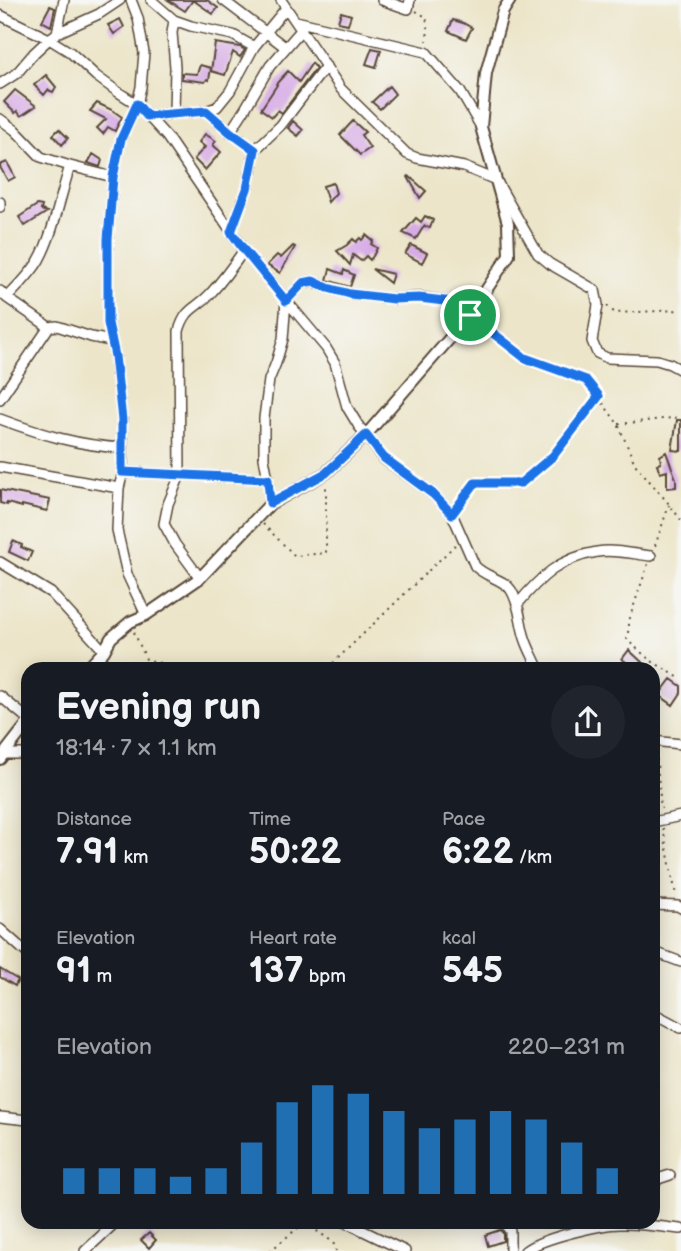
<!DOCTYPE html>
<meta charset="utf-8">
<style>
:root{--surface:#171b24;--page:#20242c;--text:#f1f3f6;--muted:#9ea1a6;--accent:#1f6fb2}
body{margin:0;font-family:"Balsamiq Sans",sans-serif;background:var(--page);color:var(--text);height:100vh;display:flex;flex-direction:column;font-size:26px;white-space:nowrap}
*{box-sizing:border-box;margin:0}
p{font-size:23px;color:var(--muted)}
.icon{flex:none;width:38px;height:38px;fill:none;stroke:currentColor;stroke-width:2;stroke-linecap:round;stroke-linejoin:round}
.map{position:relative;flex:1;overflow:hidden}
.panel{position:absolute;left:21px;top:662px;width:639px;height:567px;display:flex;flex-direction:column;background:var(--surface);border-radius:21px;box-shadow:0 4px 18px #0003}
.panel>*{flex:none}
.pin{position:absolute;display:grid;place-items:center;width:60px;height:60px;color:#fff;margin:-30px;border:4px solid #fff;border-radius:50%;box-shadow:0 2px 7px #0007}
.round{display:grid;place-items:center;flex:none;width:74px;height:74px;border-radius:37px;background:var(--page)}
.headline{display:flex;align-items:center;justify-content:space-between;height:119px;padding:0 35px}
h1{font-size:38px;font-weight:600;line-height:52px}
.stats{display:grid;grid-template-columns:repeat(3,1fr);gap:10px;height:119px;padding:7px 35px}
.stats div{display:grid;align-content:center}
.stats b{font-size:35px;font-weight:600}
.stats small{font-size:19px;font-weight:400}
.stats p{font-size:19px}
.chart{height:196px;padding:14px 35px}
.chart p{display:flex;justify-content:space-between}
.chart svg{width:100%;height:126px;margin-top:7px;stroke:var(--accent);stroke-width:6}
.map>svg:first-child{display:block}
.building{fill:#d7abe6}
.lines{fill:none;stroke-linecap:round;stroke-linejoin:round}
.minor-casing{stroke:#564638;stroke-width:12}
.tertiary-casing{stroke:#564638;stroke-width:14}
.path{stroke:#564638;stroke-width:2;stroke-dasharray:2 5;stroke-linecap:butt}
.minor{stroke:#fff;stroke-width:9}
.tertiary{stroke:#fff;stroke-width:10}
.route-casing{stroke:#fff;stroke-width:14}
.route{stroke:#1a73e8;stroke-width:9}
</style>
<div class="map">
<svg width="681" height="1251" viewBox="0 0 681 1251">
<rect width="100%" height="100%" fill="#f6f6f2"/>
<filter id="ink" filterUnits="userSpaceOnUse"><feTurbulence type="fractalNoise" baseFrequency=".0143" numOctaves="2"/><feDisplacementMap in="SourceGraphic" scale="14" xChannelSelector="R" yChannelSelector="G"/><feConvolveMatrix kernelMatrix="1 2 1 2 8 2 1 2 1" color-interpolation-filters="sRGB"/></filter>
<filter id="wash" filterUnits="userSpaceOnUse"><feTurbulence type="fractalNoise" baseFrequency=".00686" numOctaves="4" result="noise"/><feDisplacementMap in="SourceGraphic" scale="28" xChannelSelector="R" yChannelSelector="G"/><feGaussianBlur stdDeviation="1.57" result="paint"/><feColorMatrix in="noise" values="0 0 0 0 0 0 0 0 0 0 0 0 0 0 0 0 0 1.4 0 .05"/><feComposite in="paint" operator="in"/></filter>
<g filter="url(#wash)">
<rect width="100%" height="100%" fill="#ece5c9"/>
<g id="blocks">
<path class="building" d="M168 0H193L185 11Z
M193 0H207L218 8 213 14Z
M50 6 55 8 51 26 42 21Z
M341 12 351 15 348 24 338 22Z
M120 19 124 27 114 34 108 25Z
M453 20 463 23 472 28 466 39 448 31Z
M215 43 240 47 245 50 240 57 233 52 225 75 211 71Z
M372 48 381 50 376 67 366 64Z
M312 63 316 68 282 113 278 110 272 117 261 109 277 85 276 84 288 71 299 82Z
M200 65 211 68 209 80 207 79 205 82 182 79V73L197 74Z
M46 75 56 87 53 92 48 90 44 95 34 85Z
M389 86 395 94 380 109 372 102Z
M15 90 36 106 21 116 17 111 15 113 4 102Z
M97 103 112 110 122 117 115 131 108 127 103 134 97 128 106 119 90 111Z
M293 121 303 130 298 136 288 128Z
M353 121 365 132 361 135 370 148 360 155 340 135Z
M59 129 68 138 62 145 53 135Z
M205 134 216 141 213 145 221 152 205 170 194 159 205 147 199 142Z
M93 154 102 160 100 167 88 163Z
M7 162 15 177 8 181 0 167V165Z
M409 176 426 191 420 198 408 177Z
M333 183 336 193 328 202 323 186Z
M37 205 42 206 41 210 47 212 25 226 19 217Z
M425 216 433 220 430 228 424 226 416 239 403 233 416 218 421 222Z
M366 235 373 241 371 244 377 248 373 256 370 260 366 256 361 261 353 255 350 265 337 251 347 245 353 239 356 242 360 238 362 240Z
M411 245 427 253 422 263 405 254Z
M293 246 295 247 280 273 267 265 277 255 281 258Z
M330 269 343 274 344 270 354 275 350 287 327 280Z
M372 269 393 274 390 283Z
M677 420H681V451L672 450Z
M666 452 676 479V487L667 488V471L660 473 657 464 661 463 660 456Z
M0 490 50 500 47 511 22 505V507L7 503V505L0 503Z
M13 541 22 545 21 547 32 552 28 561 9 552Z
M629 650 644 664 640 668H635L622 659Z
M671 679 681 686V693L673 705 659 695Z
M0 969 18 980 15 986 0 977Z
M500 1230 503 1233V1241L488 1246 485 1235Z
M149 1233 156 1240 149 1248 141 1240Z"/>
</g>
</g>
<g filter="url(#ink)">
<use href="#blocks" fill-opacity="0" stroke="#564638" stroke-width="2"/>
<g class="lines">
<defs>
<path id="minor" d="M131 0 138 18 144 53 141 87 137 104 121 139 113 177 108 239V322L115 356 122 420 123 472 119 488 117 530 127 574 146 615
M151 0 174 20 191 26 233 35 254 47
M223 0 285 47
M281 0 341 89 407 154 417 158 464 167 496 180 538 254 550 264 595 290 598 305 592 341 597 353 607 358 657 360 670 364 681 370
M382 0 408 9 410 0
M0 15 49 39 70 52 96 76 118 92 137 104 167 137 244 250 326 348 335 363 347 407 358 425 384 459 433 494 452 514 475 566C485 577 504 579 511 590 520 604 520 623 525 638 528 648 534 658 538 668
M174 20 172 33 175 67 174 113
M296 21 426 52 460 91 481 127
M57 33 64 0
M0 84 17 73 34 53 49 39 57 33 99 14 120 0
M206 111 230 132 255 150
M147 116 206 111 217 107 230 91 254 47 286 8
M0 119 15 130 41 157 70 166
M230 132 245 109 270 66 302 29
M0 202V207
M231 231 247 189 255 150 281 125 326 66
M0 291 7 298 49 327 0 399
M7 298C18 286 31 274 39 260 53 235 61 194 70 166L113 177
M49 327 57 326 91 337 111 341
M0 419C40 434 80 446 123 448
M0 467 119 488
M123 472 268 479
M270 504 268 479 264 458V418L269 380 276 363 283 339 286 301 303 283 313 281 328 288 350 294 394 299 419 297 453 302 470 315
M0 562 51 593 104 651
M200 578 175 544 164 524 168 504 180 475 179 331C186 307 195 310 210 294 223 280 233 266 244 250
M517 605C540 577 560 558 597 552 614 549 633 554 651 556
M0 696 28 719
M653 741 681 744
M5 754H28
M653 822 681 816
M653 905 678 906 681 908
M0 929 28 954
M653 953H657L681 962
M653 1013 681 1028
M0 1117 28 1120
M653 1187 658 1179 670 1175
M345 1222 405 1251
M503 1222 510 1231V1251
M85 1251 116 1222
M525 1251C539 1239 601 1224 620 1224 640 1223 661 1227 681 1229"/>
<path id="tertiary" d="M88 668 104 651 111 638 130 622 146 615 200 578 270 504 326 473 366 435 470 315 509 255 508 223 481 127 486 73 503 11 510 0
M0 759 28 723"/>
</defs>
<use href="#minor" class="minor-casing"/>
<use href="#tertiary" class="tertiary-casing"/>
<path class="path" d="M416 11 426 17 428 27 427 41
M607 306 615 313 681 310
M477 321 525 358 586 380 618 424 635 464 669 504 681 520
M619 424 681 417
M458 505 475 483H521L553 456 599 397
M263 524 295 556 326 553V484
M655 546 669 505
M648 564 630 617 627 640 650 660 681 679
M134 632 146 659 177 668
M328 668 455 545
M656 752 661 809
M663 828 676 895
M305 1223 333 1242 336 1251
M270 1251 305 1222"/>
<use href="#minor" class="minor"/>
<use href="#tertiary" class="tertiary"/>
</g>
</g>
<g class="lines" filter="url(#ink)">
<defs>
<path id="route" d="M137 104 147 116 206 111 230 132 255 150 247 189 231 232 244 250 286 301 303 283 313 281 328 288 350 294 394 299 419 298 453 302 525 358 586 380 599 396 553 456 521 483H475L452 514 433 494 384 458 366 435 326 473 270 503 268 479 122 472V420L115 356 108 323V239L113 177 121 139Z"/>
</defs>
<use href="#route" class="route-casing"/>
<use href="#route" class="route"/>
</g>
</svg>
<div class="pin" style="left:470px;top:315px;background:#1e9e55"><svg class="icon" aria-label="arrive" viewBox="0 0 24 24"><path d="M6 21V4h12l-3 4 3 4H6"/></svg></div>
<section class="panel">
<div class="headline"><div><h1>Evening run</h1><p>18:14 · 7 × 1.1 km</p></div><a class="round"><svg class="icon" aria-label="share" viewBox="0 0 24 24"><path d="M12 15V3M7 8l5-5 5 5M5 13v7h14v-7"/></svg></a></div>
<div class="stats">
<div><p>Distance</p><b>7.91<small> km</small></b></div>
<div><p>Time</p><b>50:22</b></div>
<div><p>Pace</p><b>6:22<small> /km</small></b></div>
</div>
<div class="stats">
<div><p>Elevation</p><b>91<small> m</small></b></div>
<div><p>Heart rate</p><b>137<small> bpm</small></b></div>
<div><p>kcal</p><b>545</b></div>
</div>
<div class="chart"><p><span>Elevation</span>220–231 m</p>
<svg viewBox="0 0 160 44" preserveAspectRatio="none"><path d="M5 44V35M15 44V35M25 44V35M35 44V38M45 44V35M55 44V26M65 44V12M75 44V6M85 44V9M95 44V15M105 44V21M115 44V18M125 44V15M135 44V18M145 44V26M155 44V35"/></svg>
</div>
</section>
</div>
